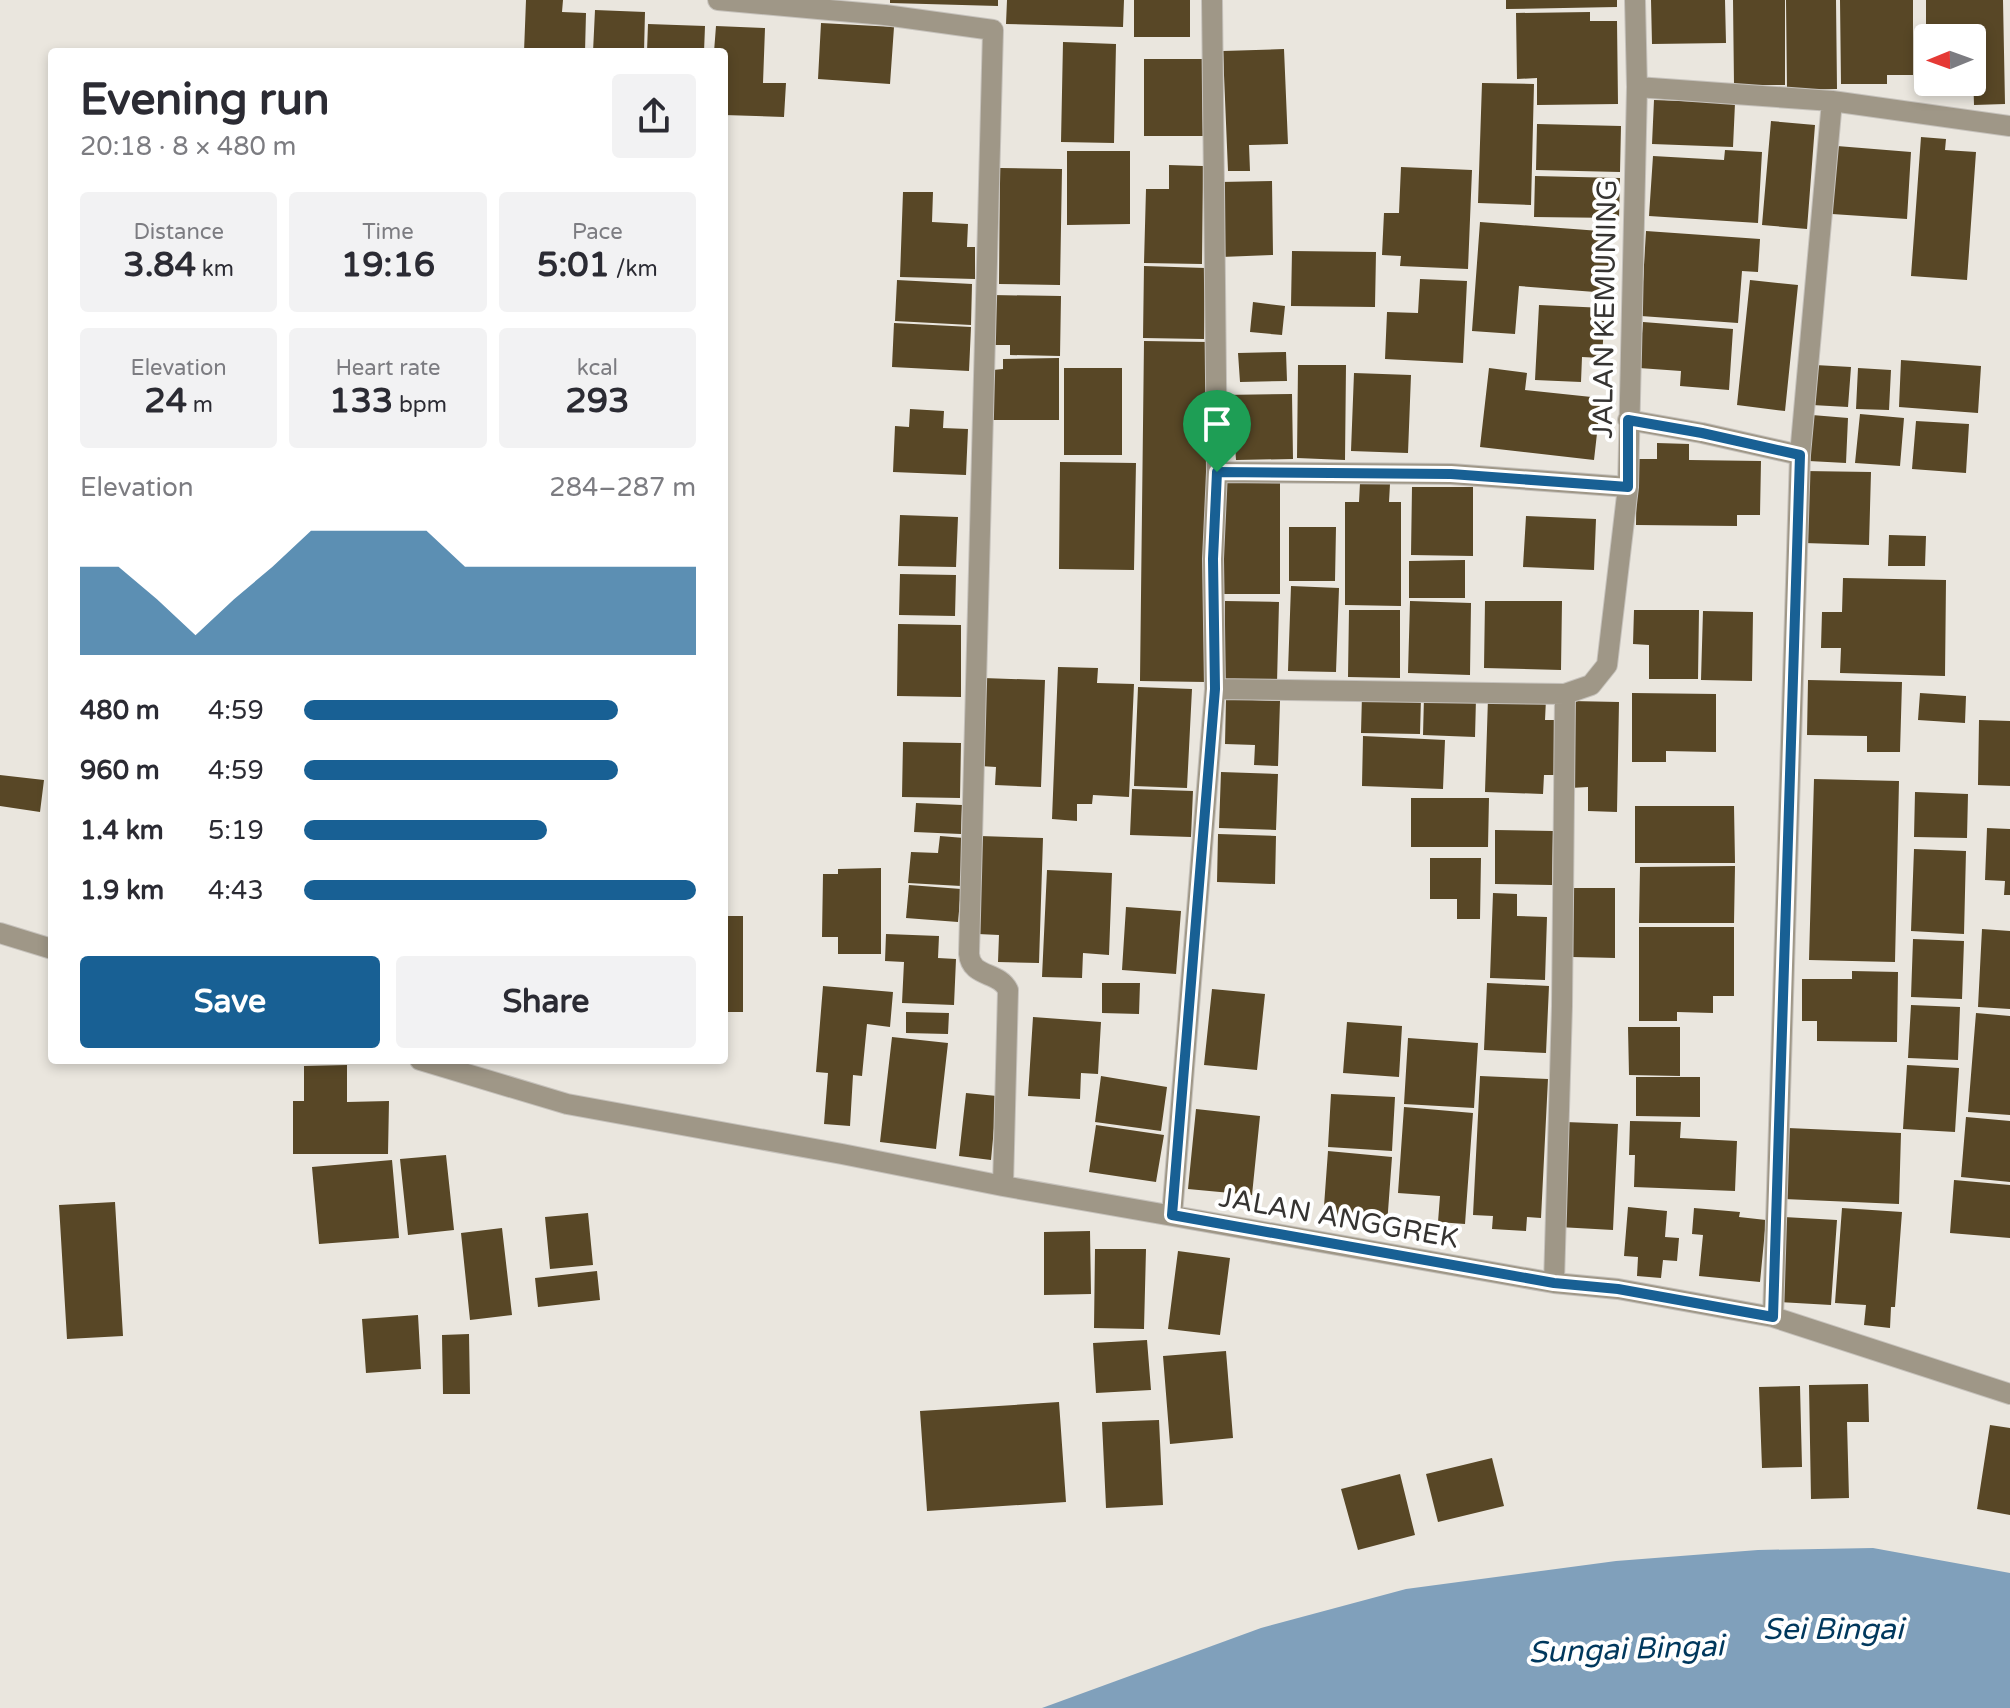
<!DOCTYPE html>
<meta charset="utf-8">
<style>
:root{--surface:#fff;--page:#f2f2f3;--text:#2b2b33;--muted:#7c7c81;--accent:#186094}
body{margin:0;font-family:"Varela Round",sans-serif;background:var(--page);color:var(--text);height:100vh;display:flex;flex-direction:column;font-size:30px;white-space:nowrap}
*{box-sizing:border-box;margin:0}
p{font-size:26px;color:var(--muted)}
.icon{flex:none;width:44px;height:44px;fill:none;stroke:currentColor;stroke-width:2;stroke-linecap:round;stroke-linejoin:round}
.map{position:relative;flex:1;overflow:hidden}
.drawer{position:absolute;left:48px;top:48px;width:680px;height:1016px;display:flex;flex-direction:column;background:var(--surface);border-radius:8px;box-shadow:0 4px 12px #0003}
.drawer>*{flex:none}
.needle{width:52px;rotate:269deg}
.fabs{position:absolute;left:1914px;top:24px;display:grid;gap:16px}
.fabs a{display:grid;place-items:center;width:72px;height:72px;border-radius:8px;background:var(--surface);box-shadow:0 4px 12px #0003;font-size:40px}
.pin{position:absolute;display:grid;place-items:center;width:68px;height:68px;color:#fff;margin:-82px -34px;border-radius:50% 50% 50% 0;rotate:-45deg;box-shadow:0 0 8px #0007}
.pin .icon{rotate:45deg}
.round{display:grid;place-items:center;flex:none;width:84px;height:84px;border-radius:8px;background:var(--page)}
.head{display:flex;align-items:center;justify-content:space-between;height:136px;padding:0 32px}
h1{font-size:44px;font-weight:700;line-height:60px}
.stats{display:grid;grid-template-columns:repeat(3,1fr);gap:12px;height:136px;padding:8px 32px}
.stats div{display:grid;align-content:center;border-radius:8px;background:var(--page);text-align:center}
.stats b{font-size:34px;font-weight:700}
.stats small{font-size:22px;font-weight:400}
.stats p{font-size:22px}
.chart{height:224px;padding:16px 32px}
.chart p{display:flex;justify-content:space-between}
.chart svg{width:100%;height:144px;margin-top:8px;fill:var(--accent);opacity:.7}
.cta{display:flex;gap:16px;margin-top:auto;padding:16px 32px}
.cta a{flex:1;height:92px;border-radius:8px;background:var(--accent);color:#fff;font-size:32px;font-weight:700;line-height:92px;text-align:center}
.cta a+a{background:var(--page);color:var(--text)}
ul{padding:0 32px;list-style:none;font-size:26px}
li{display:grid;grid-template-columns:128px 96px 1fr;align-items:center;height:60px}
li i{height:20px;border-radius:10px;background:var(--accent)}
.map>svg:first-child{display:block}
.water{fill:#80a0bb}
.building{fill:#584726}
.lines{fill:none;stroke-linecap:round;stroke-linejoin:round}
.minor-casing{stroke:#c6c2bc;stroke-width:22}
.minor{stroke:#9f9787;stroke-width:20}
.route-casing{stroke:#fff;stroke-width:16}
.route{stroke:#186094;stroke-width:10}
.labels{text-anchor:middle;stroke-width:8;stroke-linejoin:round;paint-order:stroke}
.street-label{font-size:28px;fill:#363432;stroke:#fff}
.water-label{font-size:30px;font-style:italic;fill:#00385d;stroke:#fff}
</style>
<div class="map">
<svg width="2010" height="1708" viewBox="0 0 2010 1708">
<rect width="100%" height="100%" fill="#eae6de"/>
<path class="water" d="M1873 1548 2010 1573V1708H1042L1261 1628 1406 1589 1616 1561 1758 1550Z"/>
<path class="building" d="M526 0H563L562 12 586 13 585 52H524Z
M890 0H998V6L890 3Z
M1007 0H1124L1123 27 1006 24Z
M1134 0H1190V37H1134Z
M1506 0H1617V7L1506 9Z
M1651 0H1725L1726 43 1652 44Z
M1733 0H1785V85H1734Z
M1786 0H1836L1837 89 1787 90Z
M1840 0H1913V75H1887V84H1841Z
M1926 0H2003L2005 104 1974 105 1972 38H1936L1935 29H1926Z
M595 10 645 12 644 52H593Z
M1590 12V21H1617L1618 104 1537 105V78L1517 79 1516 13Z
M821 23 894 27 890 84 818 79Z
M648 24 705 26 704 52H647Z
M716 26 765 28 763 83H786L784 117 724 115V52H714Z
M1063 42 1116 44 1114 143 1061 142Z
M1284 49 1288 144 1249 145 1250 171H1228L1223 51Z
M1144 59H1202L1203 136H1144Z
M1482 83 1534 84 1531 205 1478 203Z
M1654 100 1735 103 1733 147 1652 144Z
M1771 121 1815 125 1807 229 1762 225Z
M1537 124 1621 126 1620 172 1536 170Z
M1921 137 1946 139 1945 150 1976 152 1967 280 1911 276Z
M1837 146 1911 152 1907 219 1832 214Z
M1725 150 1762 152 1758 223 1649 216 1653 156 1724 160Z
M1067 151H1130V224L1067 225Z
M1169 165 1203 166 1202 264 1144 263 1146 189H1169Z
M1401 167 1472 170 1468 269 1400 266 1401 256 1382 255 1384 213H1399Z
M1000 168 1062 169 1060 285 999 284Z
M1535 176 1620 178 1619 218 1534 217Z
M1272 181 1273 255 1221 257 1220 182Z
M903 192H933L932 222 968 224 967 247H975V279L900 277Z
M1480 222 1613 232 1608 293 1519 286 1515 334 1472 331Z
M1646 231 1760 239 1758 272 1742 271 1738 323 1641 316Z
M1292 251 1376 252 1375 307 1291 306Z
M1144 266 1205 268 1204 339 1143 338Z
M1420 279 1467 281 1463 363 1385 359 1387 312 1418 313Z
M897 280 972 284 971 325 895 321Z
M1750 280 1798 285 1785 411 1737 405Z
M992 295 1061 296 1060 356 1010 355V345H992Z
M1253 302 1285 306 1282 335 1250 332Z
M1539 305 1605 308 1602 358 1582 357 1581 382 1535 380Z
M1643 322 1733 329 1729 390 1680 386 1681 371 1639 368Z
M894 323 971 327 969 371 892 367Z
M1144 341 1209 342 1206 682 1140 681Z
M1286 352 1287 381 1240 382 1238 353Z
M1059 358V420H993V370L1003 369V359Z
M1901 360 1981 366 1978 413 1899 407Z
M1298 365H1346L1345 460 1297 458Z
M1815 365 1851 367 1848 407 1812 405Z
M1064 368H1122V455H1064Z
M1489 368 1527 373 1525 390 1601 398 1594 460 1480 447Z
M1858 368 1891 370 1889 410 1856 409Z
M1354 373 1411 375 1408 453 1351 451Z
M1292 394 1293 459 1236 460 1235 446H1223L1222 395Z
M910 409 944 411 943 428 968 429 966 475 893 472 895 426 909 427Z
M1860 414 1904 418 1900 466 1855 463Z
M1812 415 1848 418 1846 463 1809 461Z
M1916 421 1969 424 1966 473 1912 469Z
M1657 443 1689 444V460L1761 461 1760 515H1737V526L1636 525 1637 459H1657Z
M1060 462 1136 463 1134 570 1059 569Z
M1805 471 1871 472 1869 545 1804 543Z
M1222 476 1280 477V594H1221Z
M1360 483 1390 484 1389 502H1401V606L1345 605V502H1359Z
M1412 487H1473V556L1411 555Z
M900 515 958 517 956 567 898 566Z
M1526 516 1596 519 1594 570 1523 567Z
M1289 527H1336L1335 581H1289Z
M1889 535 1926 536 1925 566H1888Z
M1465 560V598H1409V561Z
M900 574 956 575 955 616 899 615Z
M1843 578 1946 580 1945 676 1840 673 1841 648H1821L1822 612H1842Z
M1291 586 1339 588 1336 672 1288 671Z
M1225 601 1279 602 1277 683 1224 681Z
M1410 601 1471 603 1470 675 1408 673Z
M1485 601H1562L1561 670 1484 668Z
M1349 610H1400V678L1348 677Z
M1634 610H1699L1698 679H1649V645L1633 644Z
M1703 611 1753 612 1752 681 1701 680Z
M898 624 961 625V697L897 696Z
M1058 667 1098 668 1097 683 1134 684 1129 797 1093 795 1092 804H1077V821L1052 819Z
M983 678 1045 680 1041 787 995 785 996 767 980 766Z
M1808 680 1902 682 1900 752H1867V736L1807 735Z
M1138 687 1192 689 1187 788 1134 786Z
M1632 693 1716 694V752L1666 751V762H1632Z
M1920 693 1966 696 1965 723 1918 720Z
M1362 695 1421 697 1420 734 1361 733Z
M1424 697 1476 698 1475 737 1423 735Z
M1488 698 1546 699 1545 720H1556L1554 775H1544L1543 794 1485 792Z
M1226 699 1280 701 1278 766 1254 765 1255 745 1225 744Z
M1571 701 1619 702 1617 812 1588 811V787L1570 788Z
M1979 720 2010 721V786L1978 785Z
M1363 736 1445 740 1443 789 1362 786Z
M903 742 961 743 960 798 902 797Z
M1221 772 1278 774 1276 830 1219 828Z
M0 775 44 780 40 812 0 806Z
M1814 779 1899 781 1895 962 1809 960Z
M1132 789 1193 791 1191 837 1130 835Z
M1915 792 1968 794 1967 838 1914 837Z
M1411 798H1489L1488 847H1411Z
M916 803 962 805 961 834 914 832Z
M1635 806H1734L1735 863H1635Z
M1987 828 2010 829V895H2004L2005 881 1985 880Z
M1495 830 1553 831 1552 885 1495 884Z
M1218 834 1276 836 1275 884 1217 882Z
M940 836 964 838 961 886 908 883 911 852 938 853Z
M980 836 1043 838 1039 963 998 962 999 935 978 934Z
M1914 849 1966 851 1964 934 1911 931Z
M1430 858H1481L1480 919H1457V899H1430Z
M1735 866 1734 923H1639L1640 867Z
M881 868V954H838V937H822L823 874H838V869Z
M1047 870 1112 873 1109 955 1083 953 1082 978 1042 977Z
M909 885 961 889 958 922 906 918Z
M1573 888H1615V958L1572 957Z
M1493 893 1517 894V916L1547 917 1545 980 1490 978Z
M1126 907 1181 911 1176 974 1122 970Z
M724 916H743V1012H724Z
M1639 927H1734V996H1713V1013L1677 1012V1021H1639Z
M1982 929 2010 931V1009L1978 1007Z
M886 934 939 936 938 958 956 959 954 1005 902 1003 904 962 885 961Z
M1913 939 1964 941 1962 999 1911 997Z
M1852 971 1898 972 1897 1042 1817 1041V1021H1802V979H1852Z
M1102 983H1140L1139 1014 1102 1013Z
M1487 983 1549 986 1546 1053 1484 1050Z
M823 986 893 992 890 1027 867 1024 862 1076 853 1075 850 1126 824 1124 828 1073 816 1072Z
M1212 989 1265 994 1257 1070 1204 1065Z
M1911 1005 1960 1007 1958 1060 1908 1058Z
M906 1012 949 1013 948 1034 906 1033Z
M1976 1013 2010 1016V1115L1968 1112Z
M1033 1017 1101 1022 1098 1074 1081 1073 1080 1099 1028 1096Z
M1347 1022 1402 1026 1399 1077 1343 1073Z
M1628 1027H1680V1076L1629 1075Z
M892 1037 948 1043 936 1149 880 1142Z
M1408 1038 1478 1043 1474 1108 1404 1104Z
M347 1065V1102L389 1101 388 1154H293V1101H304V1066Z
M1907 1065 1959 1068 1955 1132 1903 1129Z
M1101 1076 1167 1087 1161 1131 1095 1122Z
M1480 1076 1548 1079 1541 1218 1527 1217 1526 1231 1492 1229 1493 1216 1473 1215Z
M1636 1077H1700V1117L1636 1116Z
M966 1093 997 1096 991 1160 959 1156Z
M1331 1094 1395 1097 1392 1151 1328 1147Z
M1404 1107 1473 1113 1465 1224 1438 1222 1440 1196 1398 1193Z
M1196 1109 1260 1116 1252 1195 1188 1189Z
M1966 1117 2010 1121V1182L1961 1177Z
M1630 1121 1681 1122 1680 1138 1737 1141 1735 1191 1634 1187 1635 1155H1629Z
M1565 1122 1618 1124 1613 1230 1559 1227Z
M1096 1125 1164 1135 1156 1182 1089 1172Z
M1788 1128 1901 1133 1899 1204 1784 1199Z
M1328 1151 1392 1157 1387 1225 1323 1220Z
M446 1155 454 1230 408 1235 400 1159Z
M392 1160 399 1238 319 1244 312 1167Z
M1954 1180 2010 1185V1238L1950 1233Z
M115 1202 123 1336 67 1339 59 1205Z
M1628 1207 1667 1211 1665 1237 1679 1238 1677 1261 1663 1260 1661 1278 1637 1276 1638 1257 1624 1256Z
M1694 1208 1740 1212 1739 1217 1766 1220 1760 1282 1699 1276 1703 1235 1692 1234Z
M1842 1208 1902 1212 1895 1307H1891L1890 1328 1864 1325 1866 1305 1835 1303Z
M588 1213 593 1265 550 1269 545 1217Z
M1784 1217 1837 1220 1831 1305 1779 1302Z
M502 1228 512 1315 470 1320 461 1233Z
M1090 1231 1091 1294 1044 1295V1232Z
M1095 1249H1146L1144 1329 1094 1328Z
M1178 1251 1230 1258 1220 1335 1168 1329Z
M597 1271 600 1300 538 1307 535 1278Z
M418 1315 421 1369 366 1373 362 1319Z
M469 1334 470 1394H443L442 1335Z
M1147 1340 1151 1390 1096 1393 1093 1343Z
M1226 1351 1233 1438 1170 1444 1163 1356Z
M1868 1384 1869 1422H1847L1849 1498 1811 1499 1809 1385Z
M1800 1386 1802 1467 1762 1468 1759 1387Z
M1059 1402 1066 1502 927 1511 920 1411Z
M1159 1420 1163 1505 1106 1508 1102 1422Z
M1990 1425 2010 1428V1515L1977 1509Z
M1492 1458 1504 1506 1438 1522 1426 1474Z
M1400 1474 1415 1535 1358 1550 1341 1489Z"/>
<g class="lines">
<defs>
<path id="minor" d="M718 0 885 15 993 30 969 954C971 978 999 971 1008 990L1003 1186
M1637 87 1832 101 2010 126
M1628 420 1702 433 1800 455
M1217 472 1451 474 1628 487
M1215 689 1565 694 1591 685 1607 665 1628 487 1637 87 1635 0
M0 933 52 949
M420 1060 567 1104 842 1154 1003 1186 1554 1283 1618 1289 1773 1317 2010 1394
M1172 1215 1215 689 1213 559 1217 472 1212 0
M1554 1283 1562 1006 1565 694
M1773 1317 1800 455 1832 101"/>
</defs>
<use href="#minor" class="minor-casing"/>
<use href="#minor" class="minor"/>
</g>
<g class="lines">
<defs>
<path id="route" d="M1628 420 1702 433 1800 455 1773 1317 1618 1289 1554 1283 1172 1215 1215 689 1213 559 1217 472 1451 474 1628 487Z"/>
</defs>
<use href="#route" class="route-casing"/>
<use href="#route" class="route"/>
</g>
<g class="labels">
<g class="street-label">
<text transform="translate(1604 309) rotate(-89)" y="10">JALAN KEMUNING</text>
<text transform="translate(1339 1217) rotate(10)" y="10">JALAN ANGGREK</text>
</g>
<g class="water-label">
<text x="1833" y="1639">Sei Bingai</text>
<text transform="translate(1626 1649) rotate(-2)" y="10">Sungai Bingai</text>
</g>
</g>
</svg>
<div class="fabs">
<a><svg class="needle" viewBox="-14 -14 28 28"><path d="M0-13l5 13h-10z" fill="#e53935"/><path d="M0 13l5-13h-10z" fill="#7c7c81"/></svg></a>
</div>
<div class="pin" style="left:1217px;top:472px;background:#1e9e55"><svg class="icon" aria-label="arrive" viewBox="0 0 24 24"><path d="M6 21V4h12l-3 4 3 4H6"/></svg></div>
<section class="drawer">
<div class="head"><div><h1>Evening run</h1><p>20:18 · 8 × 480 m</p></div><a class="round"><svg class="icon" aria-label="share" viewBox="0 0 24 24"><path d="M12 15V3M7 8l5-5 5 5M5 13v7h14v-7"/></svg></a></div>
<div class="stats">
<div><p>Distance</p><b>3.84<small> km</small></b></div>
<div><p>Time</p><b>19:16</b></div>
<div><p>Pace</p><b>5:01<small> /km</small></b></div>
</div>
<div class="stats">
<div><p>Elevation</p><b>24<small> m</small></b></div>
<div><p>Heart rate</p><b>133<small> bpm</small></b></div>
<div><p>kcal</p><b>293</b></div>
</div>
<div class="chart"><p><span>Elevation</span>284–287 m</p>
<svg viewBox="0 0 160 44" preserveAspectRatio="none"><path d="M0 44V17L10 17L20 27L30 38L40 27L50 17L60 6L70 6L80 6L90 6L100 17L110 17L120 17L130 17L140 17L150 17L160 17V44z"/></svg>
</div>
<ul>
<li><b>480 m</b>4:59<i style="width:80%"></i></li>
<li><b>960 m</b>4:59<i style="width:80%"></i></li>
<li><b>1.4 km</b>5:19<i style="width:62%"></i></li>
<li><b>1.9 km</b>4:43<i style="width:100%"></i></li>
</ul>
<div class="cta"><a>Save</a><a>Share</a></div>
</section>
</div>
